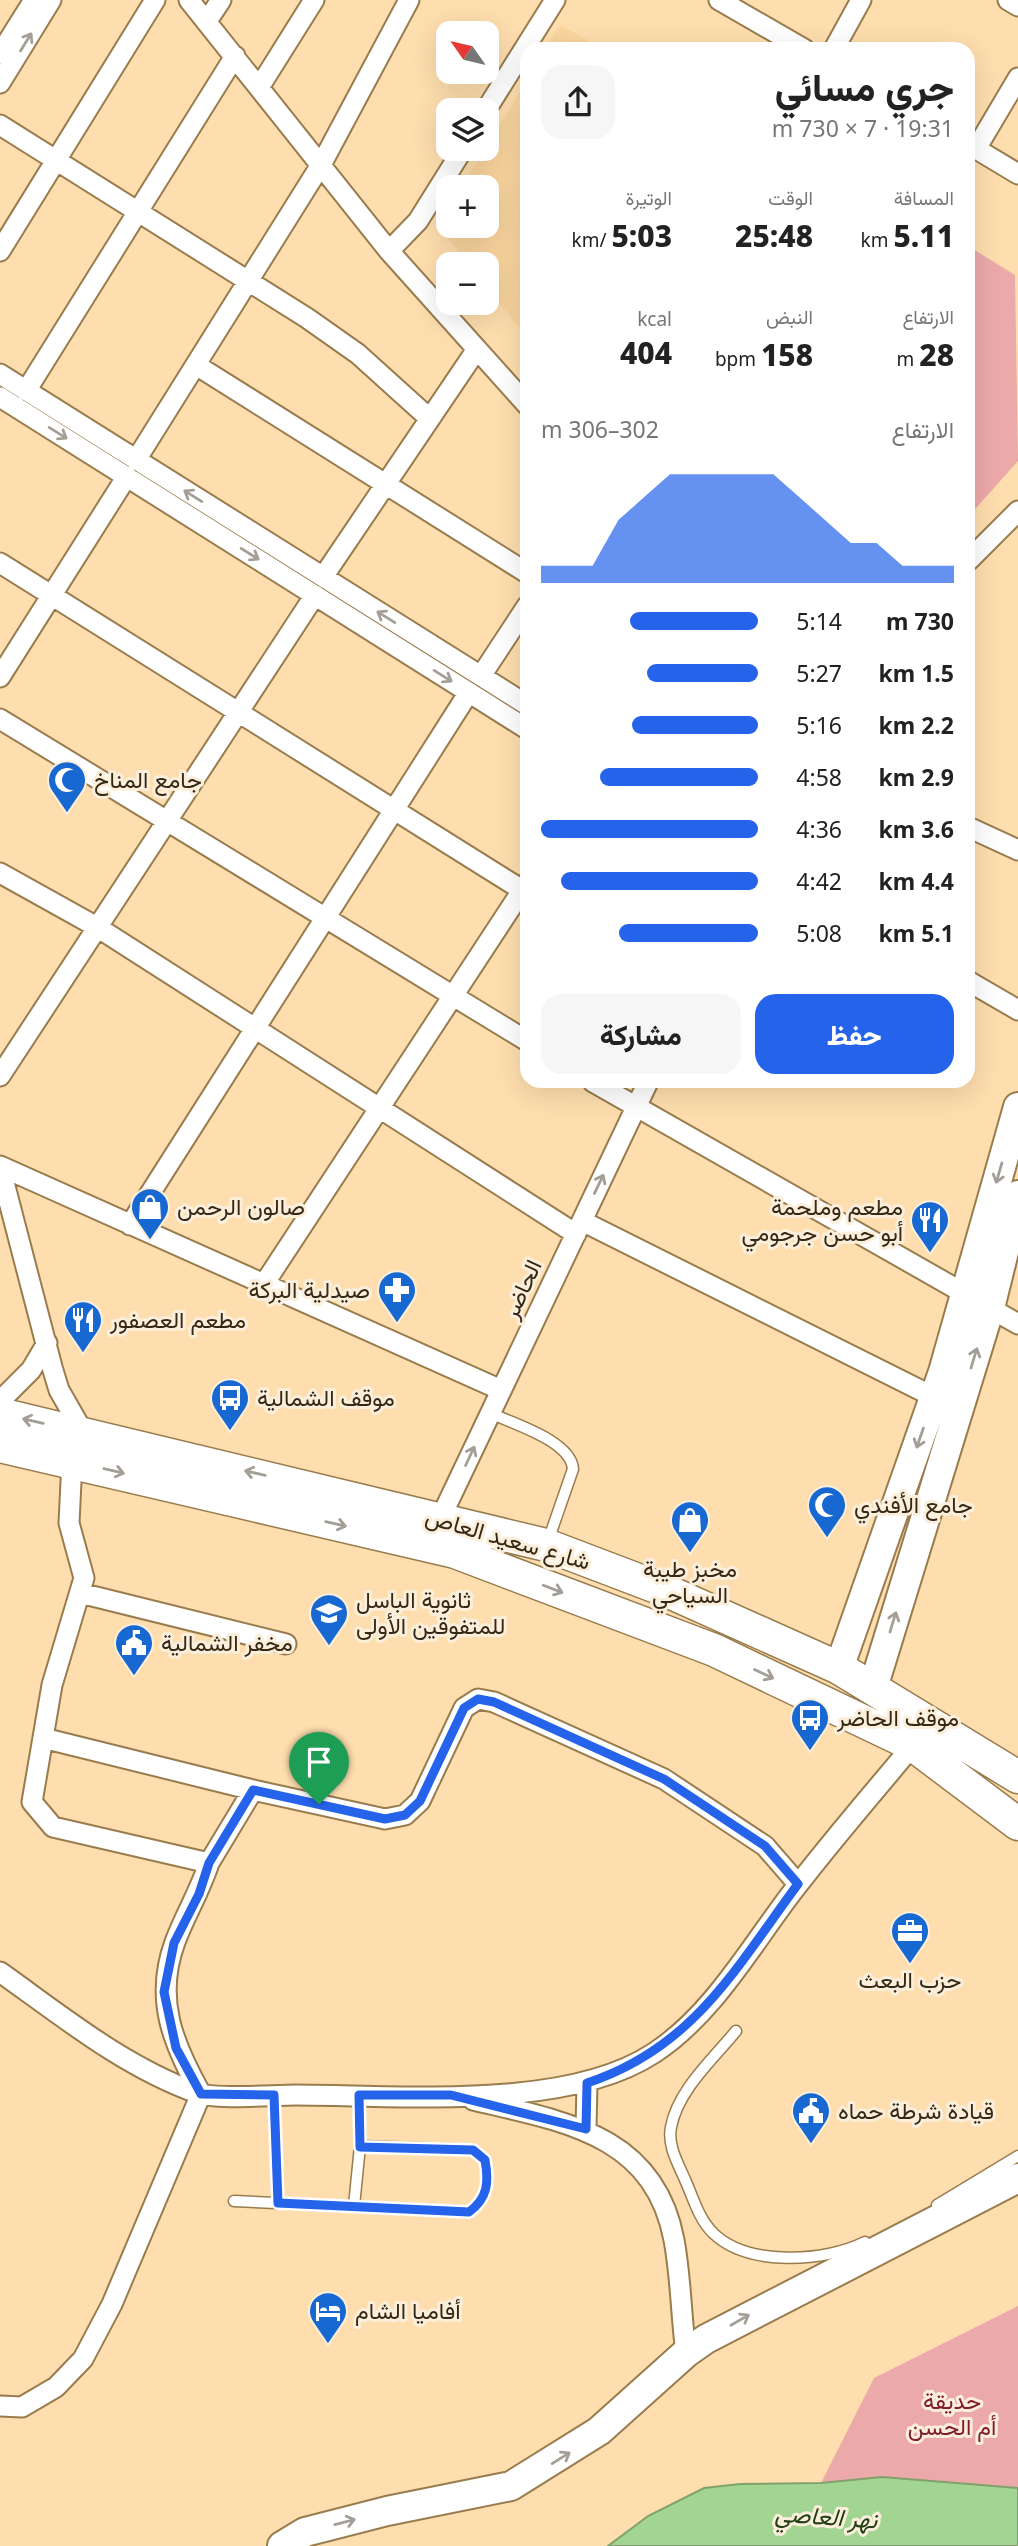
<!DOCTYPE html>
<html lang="ar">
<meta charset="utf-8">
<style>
:root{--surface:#fff;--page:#f6f6f6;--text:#222;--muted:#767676;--accent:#2563eb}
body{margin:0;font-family:"Noto Sans",Vazirmatn,sans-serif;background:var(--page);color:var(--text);direction:rtl;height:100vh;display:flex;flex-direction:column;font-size:26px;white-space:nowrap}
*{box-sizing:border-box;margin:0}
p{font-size:23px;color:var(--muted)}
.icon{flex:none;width:38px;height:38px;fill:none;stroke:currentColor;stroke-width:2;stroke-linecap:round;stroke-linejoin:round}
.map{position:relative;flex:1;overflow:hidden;direction:ltr}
.details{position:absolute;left:520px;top:42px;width:455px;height:1046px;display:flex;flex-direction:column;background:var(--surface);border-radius:21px;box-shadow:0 7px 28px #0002;direction:rtl}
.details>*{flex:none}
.needle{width:46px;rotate:304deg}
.controls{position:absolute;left:436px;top:21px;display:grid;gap:14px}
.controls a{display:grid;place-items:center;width:63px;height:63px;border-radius:14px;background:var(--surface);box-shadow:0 7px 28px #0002;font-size:35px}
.pin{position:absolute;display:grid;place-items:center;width:60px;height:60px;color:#fff;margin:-72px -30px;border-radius:50% 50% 50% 0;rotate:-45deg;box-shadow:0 0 7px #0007}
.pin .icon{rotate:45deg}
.round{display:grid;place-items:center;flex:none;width:74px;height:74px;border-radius:21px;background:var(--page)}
.summary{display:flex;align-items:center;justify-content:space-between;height:119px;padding:0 21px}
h1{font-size:38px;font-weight:800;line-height:52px}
.stats{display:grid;grid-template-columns:repeat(3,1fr);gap:10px;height:119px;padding:7px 21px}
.stats div{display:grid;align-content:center}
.stats b{font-size:30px;font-weight:800}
.stats small{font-size:19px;font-weight:400}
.stats p{font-size:19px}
.chart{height:196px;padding:14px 21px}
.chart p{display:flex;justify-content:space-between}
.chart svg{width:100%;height:126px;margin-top:7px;fill:var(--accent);opacity:.7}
.button{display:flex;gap:14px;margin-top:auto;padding:14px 21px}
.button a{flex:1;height:80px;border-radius:21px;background:var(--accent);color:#fff;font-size:28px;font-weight:800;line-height:80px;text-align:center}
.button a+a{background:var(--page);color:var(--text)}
ul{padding:0 21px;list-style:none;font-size:23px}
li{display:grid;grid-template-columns:112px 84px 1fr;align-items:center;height:52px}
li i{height:18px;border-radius:9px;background:var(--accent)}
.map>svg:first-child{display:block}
.built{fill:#fad59e}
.green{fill:#eca9aa}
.water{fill:#a2d591;stroke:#81a16c;stroke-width:2}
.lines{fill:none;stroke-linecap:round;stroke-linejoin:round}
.service-casing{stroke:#997c4e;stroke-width:13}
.minor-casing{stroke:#997c4e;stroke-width:23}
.secondary-casing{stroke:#997c4e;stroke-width:32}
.primary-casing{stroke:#997c4e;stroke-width:35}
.service{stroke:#fff;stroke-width:10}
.minor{stroke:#fff;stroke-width:19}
.secondary{stroke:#fff;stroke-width:28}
.primary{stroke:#fff;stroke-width:32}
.oneway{stroke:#a49f96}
.route-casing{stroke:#fff;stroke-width:14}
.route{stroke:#2563eb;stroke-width:9}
.labels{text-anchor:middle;stroke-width:6;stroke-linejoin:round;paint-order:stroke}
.poi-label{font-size:23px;fill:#352916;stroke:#fbefdc;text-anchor:start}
.street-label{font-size:23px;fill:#352916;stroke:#fbefdc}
.park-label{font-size:23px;fill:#821b2b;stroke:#fbefdc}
.water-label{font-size:24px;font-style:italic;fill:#204012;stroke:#fbefdc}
</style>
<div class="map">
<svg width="1018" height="2546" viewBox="0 0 1018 2546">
<rect width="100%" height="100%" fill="#fedeae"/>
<path class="built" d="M560 25 604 49H545Z
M527 79V338L487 288 486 264H468L437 225 448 206V226H486V187H460L486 149Z"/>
<path class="green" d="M968 246 1015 275 1018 461 968 517Z
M1018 2306V2488L882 2477 821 2483 874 2378Z"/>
<path class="water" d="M882 2477 1018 2488V2546H608L648 2516 704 2488 740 2484 821 2483Z"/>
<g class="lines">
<defs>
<path id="service" d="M490 1413C514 1424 571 1441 573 1469L548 1541
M736 2031C713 2059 678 2090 671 2127 667 2146 679 2165 686 2182 694 2200 699 2219 713 2233 748 2267 825 2262 865 2242
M274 2095 278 2203
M234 2201 469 2212C488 2198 489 2182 485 2160L473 2150 360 2146 359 2095
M937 2205 1018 2156
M354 2206 360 2146"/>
<path id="minor" d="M189 0 389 251 527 405
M719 0 804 49
M1008 0 1018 6
M207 21 221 0
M834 49 861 0
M0 54 34 0
M0 83 51 0
M260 86 314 0
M486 110 555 0
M0 125 307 318 358 354 430 419
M968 144 1018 174
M976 149 1018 78
M0 251 155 0
M389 251 418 221 463 149
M196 365 527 573
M0 374 527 705
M26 391 235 56
M0 397 527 729
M136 460 322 163 409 0
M968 561 1018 511
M0 563 527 893
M323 577 477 349
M481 676 527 606
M0 677 127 476
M0 719 527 1041
M968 827 1018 850
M0 873 97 927 576 1234
M968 981 1018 1010
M0 1076 315 595
M593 1082 1018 1324
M0 1166 501 1390
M0 1167 52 1367 59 1390 83 1432
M582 1221 934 1397
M130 1225 469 692
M264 1284 527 883
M0 1401 31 1370 47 1343
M441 1517 648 1082
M80 1593 286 1644
M43 1738 253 1790 209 1863
M253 1790 385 1819 405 1815 420 1801 464 1708 478 1699 494 1702 664 1779 765 1846 798 1884
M0 1972C62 2016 124 2067 197 2093 217 2100 272 2095 296 2095 400 2095 566 2111 654 2053 715 2013 753 1942 797 1886 834 1838 874 1792 913 1745
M473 2100C561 2121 654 2133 674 2240 681 2277 681 2316 686 2353
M586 2129 587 2083
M0 2406 22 2407 56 2387 83 2359 112 2304 201 2094C173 2044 154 1999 175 1942 185 1915 200 1891 209 1863L53 1827 32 1802 52 1685 84 1578 69 1523 72 1461"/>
<path id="secondary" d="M839 1668 943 1372 1018 1107
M873 1688 990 1308 1018 1195
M282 2546 305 2532 387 2511 511 2486 599 2431 686 2353 706 2339 1018 2178"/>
<path id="primary" d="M0 1414 546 1545 667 1591 839 1668 1018 1777
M0 1446 455 1552 714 1650 913 1745 1018 1824"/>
</defs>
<use href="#service" class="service-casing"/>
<use href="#minor" class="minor-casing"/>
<use href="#secondary" class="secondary-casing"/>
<use href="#primary" class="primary-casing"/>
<use href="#service" class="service"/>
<use href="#minor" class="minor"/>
<use href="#secondary" class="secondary"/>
<use href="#primary" class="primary"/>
</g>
<defs><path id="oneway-shaft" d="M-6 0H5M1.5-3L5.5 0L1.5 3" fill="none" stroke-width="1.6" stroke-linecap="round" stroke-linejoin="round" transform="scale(1.75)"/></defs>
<g class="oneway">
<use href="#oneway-shaft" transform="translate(26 42) rotate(-58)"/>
<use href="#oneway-shaft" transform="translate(58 433) rotate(32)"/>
<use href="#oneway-shaft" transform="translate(193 496) rotate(-148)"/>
<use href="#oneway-shaft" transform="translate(250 554) rotate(32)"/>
<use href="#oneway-shaft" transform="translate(386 617) rotate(-148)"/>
<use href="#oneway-shaft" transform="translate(443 676) rotate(32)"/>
<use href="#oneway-shaft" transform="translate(999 1173) rotate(106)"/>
<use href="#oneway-shaft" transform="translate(599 1184) rotate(-64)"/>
<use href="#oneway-shaft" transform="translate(974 1358) rotate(-73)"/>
<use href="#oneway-shaft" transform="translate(33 1421) rotate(-167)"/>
<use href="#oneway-shaft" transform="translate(920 1438) rotate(109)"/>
<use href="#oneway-shaft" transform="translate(470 1456) rotate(-65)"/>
<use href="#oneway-shaft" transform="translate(114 1471) rotate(13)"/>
<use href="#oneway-shaft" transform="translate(255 1473) rotate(-167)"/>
<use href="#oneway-shaft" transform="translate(336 1524) rotate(13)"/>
<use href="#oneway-shaft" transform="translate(553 1589) rotate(21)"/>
<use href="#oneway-shaft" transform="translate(893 1622) rotate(-73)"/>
<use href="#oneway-shaft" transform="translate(764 1674) rotate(25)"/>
<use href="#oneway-shaft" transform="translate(740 2320) rotate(-30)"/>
<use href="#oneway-shaft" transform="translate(561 2458) rotate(-32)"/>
<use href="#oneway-shaft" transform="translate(345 2522) rotate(-15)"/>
</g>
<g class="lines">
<defs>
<path id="route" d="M478 1699 494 1702 664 1779 765 1846 798 1884C735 1969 693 2048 587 2083L586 2129 451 2095H359L360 2147 473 2150 485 2160C489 2182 488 2198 469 2212L278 2203 274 2095 201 2094 176 2048 164 1992 174 1943 199 1894 209 1863 253 1790 385 1819 405 1815 420 1801 464 1708Z"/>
</defs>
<use href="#route" class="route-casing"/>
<use href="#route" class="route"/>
</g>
<defs>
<symbol id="mosque-pin" viewBox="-11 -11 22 30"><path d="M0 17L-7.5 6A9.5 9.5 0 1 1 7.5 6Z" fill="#1868d2" stroke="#fbefdc"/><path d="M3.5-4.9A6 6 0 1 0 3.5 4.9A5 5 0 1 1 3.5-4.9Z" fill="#fff"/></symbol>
<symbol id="shop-pin" viewBox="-11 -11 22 30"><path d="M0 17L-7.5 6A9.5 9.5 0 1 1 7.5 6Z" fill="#1868d2" stroke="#fbefdc"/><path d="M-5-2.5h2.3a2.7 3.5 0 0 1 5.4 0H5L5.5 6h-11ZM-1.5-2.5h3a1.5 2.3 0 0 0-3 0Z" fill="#fff"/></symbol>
<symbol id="restaurant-pin" viewBox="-11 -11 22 30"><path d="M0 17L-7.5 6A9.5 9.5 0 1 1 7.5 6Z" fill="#1868d2" stroke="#fbefdc"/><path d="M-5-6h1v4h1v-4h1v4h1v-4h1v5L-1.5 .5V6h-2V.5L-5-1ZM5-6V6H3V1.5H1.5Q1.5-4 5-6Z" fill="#fff"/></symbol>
<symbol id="pharmacy-pin" viewBox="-11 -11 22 30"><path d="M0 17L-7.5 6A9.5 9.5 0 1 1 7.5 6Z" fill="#1868d2" stroke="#fbefdc"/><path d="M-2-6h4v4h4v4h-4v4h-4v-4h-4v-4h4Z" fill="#fff"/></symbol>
<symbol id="bus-pin" viewBox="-11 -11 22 30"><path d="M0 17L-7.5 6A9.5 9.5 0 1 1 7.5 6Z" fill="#1868d2" stroke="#fbefdc"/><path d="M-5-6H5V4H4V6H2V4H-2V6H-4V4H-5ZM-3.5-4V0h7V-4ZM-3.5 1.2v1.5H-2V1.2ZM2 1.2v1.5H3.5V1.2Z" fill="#fff"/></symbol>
<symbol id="school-pin" viewBox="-11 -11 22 30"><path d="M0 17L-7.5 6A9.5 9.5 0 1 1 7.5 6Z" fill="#1868d2" stroke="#fbefdc"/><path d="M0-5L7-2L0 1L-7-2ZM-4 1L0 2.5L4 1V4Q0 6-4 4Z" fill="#fff"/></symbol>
<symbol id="civic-pin" viewBox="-11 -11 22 30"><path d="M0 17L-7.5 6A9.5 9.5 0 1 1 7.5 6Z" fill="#1868d2" stroke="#fbefdc"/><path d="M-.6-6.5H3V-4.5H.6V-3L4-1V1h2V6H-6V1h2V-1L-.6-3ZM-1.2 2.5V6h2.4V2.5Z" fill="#fff"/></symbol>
<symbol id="office-pin" viewBox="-11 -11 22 30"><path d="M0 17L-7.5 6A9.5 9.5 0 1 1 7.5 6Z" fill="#1868d2" stroke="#fbefdc"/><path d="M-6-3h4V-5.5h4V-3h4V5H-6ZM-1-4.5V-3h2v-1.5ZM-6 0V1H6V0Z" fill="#fff"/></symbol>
<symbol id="hotel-pin" viewBox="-11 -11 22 30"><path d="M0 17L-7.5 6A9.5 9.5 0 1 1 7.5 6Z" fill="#1868d2" stroke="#fbefdc"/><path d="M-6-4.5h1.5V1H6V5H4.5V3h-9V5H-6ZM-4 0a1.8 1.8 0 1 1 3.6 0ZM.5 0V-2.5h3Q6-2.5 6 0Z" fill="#fff"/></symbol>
</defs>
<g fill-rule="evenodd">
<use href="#mosque-pin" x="45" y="758" width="44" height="60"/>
<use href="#shop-pin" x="128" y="1185" width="44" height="60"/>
<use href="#restaurant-pin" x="908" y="1198" width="44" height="60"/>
<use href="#pharmacy-pin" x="375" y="1268" width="44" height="60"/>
<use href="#restaurant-pin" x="61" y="1298" width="44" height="60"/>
<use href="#bus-pin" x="208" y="1376" width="44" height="60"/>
<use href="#mosque-pin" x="805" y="1483" width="44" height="60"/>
<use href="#shop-pin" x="668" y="1498" width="44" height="60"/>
<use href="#school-pin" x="307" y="1591" width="44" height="60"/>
<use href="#civic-pin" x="112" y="1621" width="44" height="60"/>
<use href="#bus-pin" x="788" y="1696" width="44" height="60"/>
<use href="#office-pin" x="888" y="1909" width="44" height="60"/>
<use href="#civic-pin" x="789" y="2089" width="44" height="60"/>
<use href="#hotel-pin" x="306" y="2289" width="44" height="60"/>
</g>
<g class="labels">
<g class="poi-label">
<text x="94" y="788">جامع المناخ</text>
<text x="177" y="1215">صالون الرحمن</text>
<text x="903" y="1215" text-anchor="end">مطعم وملحمة<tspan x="903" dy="26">أبو حسن جرجومي</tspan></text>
<text x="370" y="1298" text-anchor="end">صيدلية البركة</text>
<text x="110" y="1328">مطعم العصفور</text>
<text x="257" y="1406">موقف الشمالية</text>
<text x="854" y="1513">جامع الأفندي</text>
<text x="690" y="1577" text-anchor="middle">مخبز طيبة<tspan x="690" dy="26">السياحي</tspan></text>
<text x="356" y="1608">ثانوية الباسل<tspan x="356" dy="26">للمتفوقين الأولى</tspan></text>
<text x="161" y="1651">مخفر الشمالية</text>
<text x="837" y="1726">موقف الحاضر</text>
<text x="910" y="1988" text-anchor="middle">حزب البعث</text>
<text x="838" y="2119">قيادة شرطة حماه</text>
<text x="355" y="2319">أفاميا الشام</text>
</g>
<g class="street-label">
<text transform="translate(522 1289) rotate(-65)" y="8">الحاضر</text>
<text transform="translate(508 1539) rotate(16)" y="8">شارع سعيد العاص</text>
</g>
<g class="park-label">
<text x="952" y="2409">حديقة<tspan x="952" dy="26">أم الحسن</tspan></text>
</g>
<g class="water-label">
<text transform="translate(826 2517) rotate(4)" y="8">نهر العاصي</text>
</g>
</g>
</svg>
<div class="controls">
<a><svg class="needle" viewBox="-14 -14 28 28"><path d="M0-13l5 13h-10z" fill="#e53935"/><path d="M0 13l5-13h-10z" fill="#767676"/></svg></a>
<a><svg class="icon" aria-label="layers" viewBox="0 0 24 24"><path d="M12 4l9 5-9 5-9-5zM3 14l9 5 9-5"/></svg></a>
<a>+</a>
<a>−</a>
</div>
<div class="pin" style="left:319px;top:1804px;background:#1e9e55"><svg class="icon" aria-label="arrive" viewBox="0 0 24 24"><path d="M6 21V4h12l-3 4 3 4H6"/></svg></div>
<section class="details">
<div class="summary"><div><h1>جري مسائي</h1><p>19:31 · 7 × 730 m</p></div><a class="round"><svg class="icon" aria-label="share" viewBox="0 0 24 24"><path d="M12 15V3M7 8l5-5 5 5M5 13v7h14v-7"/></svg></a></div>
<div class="stats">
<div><p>المسافة</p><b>5.11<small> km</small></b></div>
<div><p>الوقت</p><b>25:48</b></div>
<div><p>الوتيرة</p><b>5:03<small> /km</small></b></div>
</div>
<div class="stats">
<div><p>الارتفاع</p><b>28<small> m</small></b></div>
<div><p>النبض</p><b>158<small> bpm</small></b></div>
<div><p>kcal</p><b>404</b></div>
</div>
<div class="chart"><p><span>الارتفاع</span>302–306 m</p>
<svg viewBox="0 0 160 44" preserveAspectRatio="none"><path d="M0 44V38L10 38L20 38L30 22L40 14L50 6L60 6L70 6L80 6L90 6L100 14L110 22L120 30L130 30L140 38L150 38L160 38V44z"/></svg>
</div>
<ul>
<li><b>730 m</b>5:14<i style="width:59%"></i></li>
<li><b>1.5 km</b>5:27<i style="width:51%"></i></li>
<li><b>2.2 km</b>5:16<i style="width:58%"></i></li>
<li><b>2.9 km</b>4:58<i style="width:73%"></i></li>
<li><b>3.6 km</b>4:36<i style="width:100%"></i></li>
<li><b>4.4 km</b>4:42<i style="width:91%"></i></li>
<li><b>5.1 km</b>5:08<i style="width:64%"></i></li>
</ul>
<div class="button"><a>حفظ</a><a>مشاركة</a></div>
</section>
</div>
